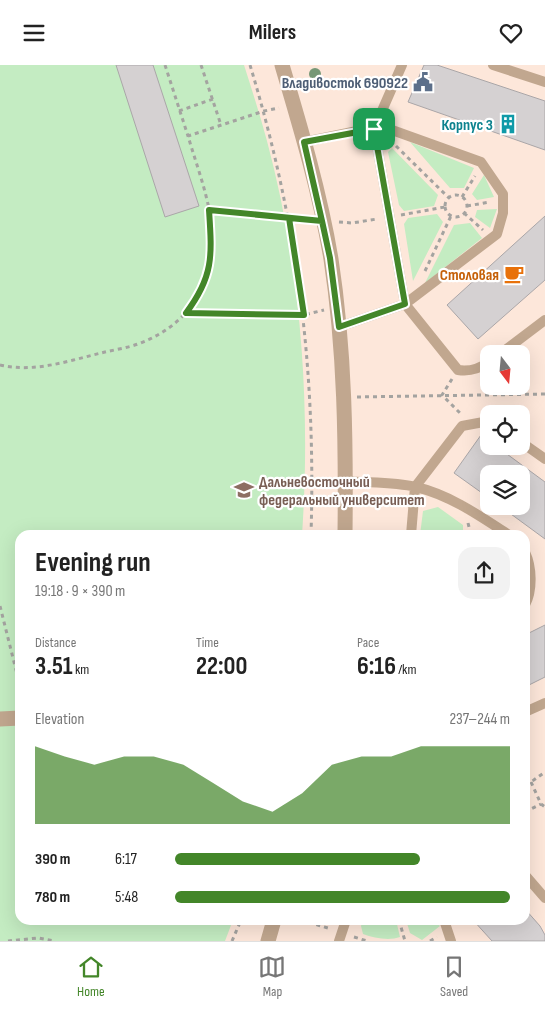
<!DOCTYPE html>
<meta charset="utf-8">
<style>
:root{--surface:#fff;--page:#f2f2f2;--text:#222;--muted:#767676;--line:#e0e0e0;--accent:#438629}
body{margin:0;font-family:"Sofia Sans Condensed",sans-serif;background:var(--page);color:var(--text);height:100vh;display:flex;flex-direction:column;font-size:19px;white-space:nowrap}
*{box-sizing:border-box;margin:0}
p{font-size:16px;color:var(--muted)}
.icon{flex:none;width:28px;height:28px;fill:none;stroke:currentColor;stroke-width:2;stroke-linecap:round;stroke-linejoin:round}
.map{position:relative;flex:1;overflow:hidden}
.drawer{position:absolute;left:15px;top:465px;width:515px;height:395px;display:flex;flex-direction:column;background:var(--surface);border-radius:15px;box-shadow:0 5px 20px #0002}
.drawer>*{flex:none}
.needle{width:32px;rotate:164deg}
.fabs{position:absolute;left:480px;top:280px;display:grid;gap:10px}
.fabs a{display:grid;place-items:center;width:50px;height:50px;border-radius:10px;background:var(--surface);box-shadow:0 5px 20px #0002;font-size:25px}
.pin{position:absolute;display:grid;place-items:center;width:42px;height:42px;color:#fff;margin:-21px;border-radius:10px;box-shadow:0 2px 8px #0006}
.round{display:grid;place-items:center;flex:none;width:52px;height:52px;border-radius:15px;background:var(--page)}
.head{display:flex;align-items:center;justify-content:space-between;height:85px;padding:0 20px}
h1{font-size:28px;font-weight:700;line-height:38px}
.stats{display:grid;grid-template-columns:repeat(3,1fr);gap:8px;height:85px;padding:5px 20px}
.stats div{display:grid;align-content:center}
.stats b{font-size:25px;font-weight:700}
.stats small{font-size:14px;font-weight:400}
.stats p{font-size:14px}
.chart{height:140px;padding:10px 20px}
.chart p{display:flex;justify-content:space-between}
.chart svg{width:100%;height:90px;margin-top:5px;fill:var(--accent);opacity:.7}
ul{padding:0 20px;list-style:none;font-size:16px}
li{display:grid;grid-template-columns:80px 60px 1fr;align-items:center;height:38px}
li i{height:12px;border-radius:6px;background:var(--accent)}
header{display:flex;justify-content:space-between;align-items:center;height:65px;padding:0 20px;background:var(--surface);font-size:22px;font-weight:700}
.tabs{display:flex;justify-content:space-around;align-items:center;height:70px;border-top:1px solid var(--line);background:var(--surface);font-size:14px;color:var(--muted)}
.tabs a{display:grid;justify-items:center;gap:2px}
.tabs .current{color:var(--accent)}
.map>svg:first-child{display:block}
.education{fill:#fde7da;fill-rule:evenodd}
.green{fill:#c4ecc2}
.building{fill:#d5d1d2;stroke:#aaa6a8}
.lines{fill:none;stroke-linecap:round;stroke-linejoin:round}
.path{stroke:#a4a3a0;stroke-width:3;stroke-dasharray:4 4;stroke-linecap:butt}
.lane{stroke:#c1a78f;stroke-width:10}
.street{stroke:#c1a78f;stroke-width:15}
.tree{fill:#769776}
.route-casing{stroke:#fff;stroke-width:10}
.route{stroke:#438629;stroke-width:6}
.labels{text-anchor:middle;stroke-width:4.5;stroke-linejoin:round;paint-order:stroke}
.service-label{font-size:16px;font-weight:bold;fill:#4e5e75;stroke:#fff;text-anchor:end}
.culture-label{font-size:16px;font-weight:bold;fill:#0d838f;stroke:#fff;text-anchor:end}
.food-label{font-size:16px;font-weight:bold;fill:#c56008;stroke:#fff;text-anchor:end}
.education-label{font-size:16px;font-weight:bold;fill:#785e54;stroke:#fff;text-anchor:start}
</style>
<header><svg class="icon" aria-label="menu" viewBox="0 0 24 24"><path d="M4 6h16M4 12h16M4 18h16"/></svg>Milers<svg class="icon" aria-label="heart" viewBox="0 0 24 24"><path d="M12 20l-8-8c-3-5 5-10 8-4 3-6 11-1 8 4z"/></svg></header>
<div class="map">
<svg width="545" height="876" viewBox="0 0 545 876">
<rect width="100%" height="100%" fill="#f7f6f2"/>
<path class="education" d="M0 0H545V876H0ZM489 289H521V321H489ZM489 349H521V381H489ZM489 409H521V441H489ZM20 470H525V855H20Z"/>
<path class="green" d="M0 0H244C252 25 260 50 267 76 301 203 311 339 302 470H20V855H233L225 876H0Z
M410 77 474 103 464 123H450Z
M392 83 438 130 434 141 404 146 399 140 388 87Z
M484 110 494 132 477 135 472 129Z
M497 144 490 163 475 152 477 145Z
M437 149 443 157 413 216 404 159 408 153Z
M470 158 482 173 425 218 454 160Z
M438 442 463 460V470H420L423 446Z
M363 855H396L400 872C389 876 374 873 363 869L361 861Z
M406 855H434L440 861 422 875 410 868Z"/>
<path class="building" d="M116 0H153L199 141 165 152Z
M424 0H437L545 36V85L408 37Z
M545 151V215L478 274 447 240Z
M481 370 489 376V381H496L545 417V474L500 441H521V409H489V433L454 408Z
M545 560V612L525 622V570Z
M525 844 540 861 545 870V876H492L473 855H525Z"/>
<g class="lines">
<path class="path" d="M165 0 188 71
M201 0 221 60
M250 0C298 159 316 304 311 470
M179 46 213 34
M396 81 449 133
M445 141a11 11 0 1 1 22 0a11 11 0 1 1-22 0Z
M462 132 475 111
M467 141 490 137
M209 145 308 155
M464 148 483 165
M401 150 445 142
M339 157 352 158 377 154
M425 206 451 151
M186 248 304 250 324 245
M0 300C34 308 68 296 101 288 113 285 127 283 138 279 198 257 221 205 209 144 204 119 195 95 188 71L264 46 279 43
M452 314 442 330 460 348
M357 332 545 329
M468 458 471 470
M0 541 20 621
M525 716 531 717 545 707
M531 717 541 739 545 742
M525 747 541 739
M301 855 331 864
M399 855 405 876
M354 872 367 876
M8 876 38 873 54 876
M232 876 241 855
M430 876 437 872"/>
<path class="lane" d="M402 0 374 64 405 239 458 305C470 307 479 304 489 297
M493 0 545 17
M304 77 362 65H392L481 97 503 129V148L497 169 405 239 339 262
M500 289 545 255
M521 377 545 394
M346 416C368 418 394 417 416 422 450 430 480 451 509 470
M411 470 415 422 462 361 489 356
M525 487C532 502 533 525 525 540
M525 647 545 638
M525 810 545 833
M444 855 451 876
M339 876 346 855"/>
<path class="street" d="M282 0C301 64 320 128 331 194 345 286 346 378 345 470
M0 654 20 653
M268 876 274 855"/>
</g>
<circle class="tree" cx="315" cy="9" r="6"/>
<g class="lines">
<defs>
<path id="route" d="M374 64 304 77 322 156 209 145C212 190 214 211 186 248L304 250 289 153 322 156 330 193 339 262 405 239 374 64"/>
</defs>
<use href="#route" class="route-casing"/>
<use href="#route" class="route"/>
</g>
<defs>
<symbol id="civic-bare" viewBox="-9 -9 18 18"><path d="M-.6-6.5H3V-4.5H.6V-3L4-1V1h2V6H-6V1h2V-1L-.6-3ZM-1.2 2.5V6h2.4V2.5Z" fill="#5c6f8a" stroke="#fff" stroke-width="2.5" paint-order="stroke"/></symbol>
<symbol id="building-bare" viewBox="-9 -9 18 18"><path d="M-4-6H4V6H1V3H-1V6H-4ZM-2.5-4.3h1.7v1.8h-1.7ZM.8-4.3h1.7v1.8H.8ZM-2.5-1h1.7V.8h-1.7ZM.8-1h1.7V.8H.8Z" fill="#0f9aa8" stroke="#fff" stroke-width="2.5" paint-order="stroke"/></symbol>
<symbol id="cafe-bare" viewBox="-9 -9 18 18"><path d="M-5.5-4.5H6V0H3Q3 3.5 0 3.5H-2.5Q-5.5 3.5-5.5 0ZM3-3.2v2h1.7v-2ZM-6 4.5H4V6H-6Z" fill="#e8710a" stroke="#fff" stroke-width="2.5" paint-order="stroke"/></symbol>
<symbol id="university-bare" viewBox="-9 -9 18 18"><path d="M0-5L7-2L0 1L-7-2ZM-4 1L0 2.5L4 1V4Q0 6-4 4Z" fill="#8d6e63" stroke="#fff" stroke-width="2.5" paint-order="stroke"/></symbol>
</defs>
<g fill-rule="evenodd">
<use href="#civic-bare" x="409" y="3" width="28" height="28"/>
<use href="#building-bare" x="494" y="45" width="28" height="28"/>
<use href="#cafe-bare" x="500" y="195" width="28" height="28"/>
<use href="#university-bare" x="230" y="411" width="28" height="28"/>
</g>
<g class="labels">
<g class="service-label">
<text x="408" y="23">Владивосток 690922</text>
</g>
<g class="culture-label">
<text x="493" y="65">Корпус 3</text>
</g>
<g class="food-label">
<text x="499" y="215">Столовая</text>
</g>
<g class="education-label">
<text x="259" y="422">Дальневосточный<tspan x="259" dy="18">федеральный университет</tspan></text>
</g>
</g>
</svg>
<div class="fabs">
<a><svg class="needle" viewBox="-14 -14 28 28"><path d="M0-13l5 13h-10z" fill="#e53935"/><path d="M0 13l5-13h-10z" fill="#767676"/></svg></a>
<a><svg class="icon" aria-label="locate" viewBox="0 0 24 24"><circle cx="12" cy="12" r="6"/><path d="M12 2v4M12 18v4M2 12h4M18 12h4"/></svg></a>
<a><svg class="icon" aria-label="layers" viewBox="0 0 24 24"><path d="M12 4l9 5-9 5-9-5zM3 14l9 5 9-5"/></svg></a>
</div>
<div class="pin" style="left:374px;top:64px;background:#1e9e55"><svg class="icon" aria-label="arrive" viewBox="0 0 24 24"><path d="M6 21V4h12l-3 4 3 4H6"/></svg></div>
<section class="drawer">
<div class="head"><div><h1>Evening run</h1><p>19:18 · 9 × 390 m</p></div><a class="round"><svg class="icon" aria-label="share" viewBox="0 0 24 24"><path d="M12 15V3M7 8l5-5 5 5M5 13v7h14v-7"/></svg></a></div>
<div class="stats">
<div><p>Distance</p><b>3.51<small> km</small></b></div>
<div><p>Time</p><b>22:00</b></div>
<div><p>Pace</p><b>6:16<small> /km</small></b></div>
</div>
<div class="chart"><p><span>Elevation</span>237–244 m</p>
<svg viewBox="0 0 160 44" preserveAspectRatio="none"><path d="M0 44V6L10 11L20 15L30 11L40 11L50 15L60 24L70 33L80 38L90 29L100 15L110 11L120 11L130 6L140 6L150 6L160 6V44z"/></svg>
</div>
<ul>
<li><b>390 m</b>6:17<i style="width:73%"></i></li>
<li><b>780 m</b>5:48<i style="width:100%"></i></li>
</ul>
</section>
</div>
<nav class="tabs">
<a class="current"><svg class="icon" aria-label="home" viewBox="0 0 24 24"><path d="M3 11l9-7 9 7M6 9v11h12V9"/></svg>Home</a>
<a><svg class="icon" aria-label="map" viewBox="0 0 24 24"><path d="M3 6l6-2 6 2 6-2v14l-6 2-6-2-6 2zM9 4v14M15 6v14"/></svg>Map</a>
<a><svg class="icon" aria-label="saved" viewBox="0 0 24 24"><path d="M7 4h10v16l-5-4-5 4z"/></svg>Saved</a>
</nav>
